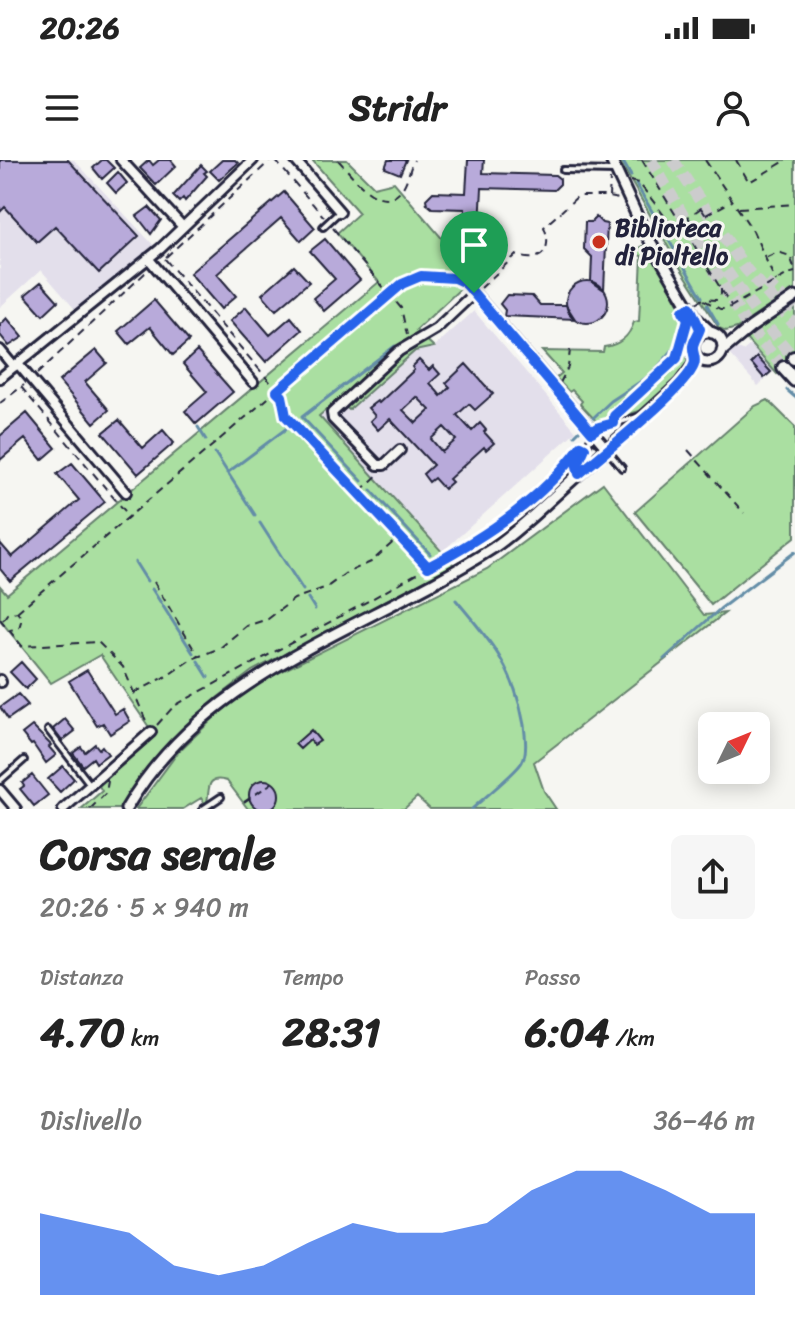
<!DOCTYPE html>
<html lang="it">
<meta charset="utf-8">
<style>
:root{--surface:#fff;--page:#f6f6f6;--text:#222;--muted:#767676;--accent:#2563eb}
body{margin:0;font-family:Sriracha,sans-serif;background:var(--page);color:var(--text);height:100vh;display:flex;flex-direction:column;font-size:30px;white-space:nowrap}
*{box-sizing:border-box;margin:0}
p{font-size:26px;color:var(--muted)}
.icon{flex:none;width:44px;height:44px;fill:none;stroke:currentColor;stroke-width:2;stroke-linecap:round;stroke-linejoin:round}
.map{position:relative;height:649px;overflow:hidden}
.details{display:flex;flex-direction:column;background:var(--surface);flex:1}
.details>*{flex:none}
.needle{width:52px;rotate:47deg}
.fabs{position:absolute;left:698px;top:552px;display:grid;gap:16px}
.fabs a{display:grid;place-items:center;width:72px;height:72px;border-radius:12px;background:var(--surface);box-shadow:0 4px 20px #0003;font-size:40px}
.pin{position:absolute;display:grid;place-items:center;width:68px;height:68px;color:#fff;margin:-82px -34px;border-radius:50% 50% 50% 0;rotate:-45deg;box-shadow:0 0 8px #0007}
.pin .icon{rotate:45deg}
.round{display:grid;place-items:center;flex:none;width:84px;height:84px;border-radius:12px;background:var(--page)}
.headline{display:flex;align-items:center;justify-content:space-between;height:136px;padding:0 40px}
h1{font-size:44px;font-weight:700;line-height:60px}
.figures{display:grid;grid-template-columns:repeat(3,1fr);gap:12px;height:136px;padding:8px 40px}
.figures div{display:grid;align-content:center}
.figures b{font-size:40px;font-weight:700}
.figures small{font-size:22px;font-weight:400}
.figures p{font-size:22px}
.chart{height:224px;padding:16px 40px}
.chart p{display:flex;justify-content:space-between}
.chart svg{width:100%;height:144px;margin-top:8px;fill:var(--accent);opacity:.7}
.status{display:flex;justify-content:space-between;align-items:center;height:56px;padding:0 40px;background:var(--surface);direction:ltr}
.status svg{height:22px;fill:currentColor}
header{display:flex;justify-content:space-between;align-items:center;height:104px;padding:0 40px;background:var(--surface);font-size:36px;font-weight:700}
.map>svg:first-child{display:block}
.built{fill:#e3dfeb}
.green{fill:#aadfa1;stroke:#66806e;stroke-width:2}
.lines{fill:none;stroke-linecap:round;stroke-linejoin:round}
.stream{stroke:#638da7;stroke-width:3}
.building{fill:#b8aada;stroke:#22223b;stroke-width:2;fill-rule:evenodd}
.trunk-tunnel{stroke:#cccccd;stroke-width:12;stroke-dasharray:12 6;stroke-linecap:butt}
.service-casing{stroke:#22223b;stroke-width:10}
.minor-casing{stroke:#22223b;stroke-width:14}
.tertiary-casing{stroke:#22223b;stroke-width:15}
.trunk-casing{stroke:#22223b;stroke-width:18}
.path{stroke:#22223b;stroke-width:2;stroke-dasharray:8 6;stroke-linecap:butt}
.service{stroke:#f6f6f2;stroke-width:4}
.minor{stroke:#f6f6f2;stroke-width:8}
.tertiary{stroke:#f6f6f2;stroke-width:9}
.trunk{stroke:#f6f6f2;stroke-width:12}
.route-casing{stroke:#fff;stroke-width:16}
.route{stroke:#2563eb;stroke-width:10}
.poi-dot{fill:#c8321e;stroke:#f6f6f2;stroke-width:3}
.labels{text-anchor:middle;stroke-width:6;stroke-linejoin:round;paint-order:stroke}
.poi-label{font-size:24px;font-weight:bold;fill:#22223b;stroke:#f6f6f2;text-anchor:start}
</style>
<div class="status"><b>20:26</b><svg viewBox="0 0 49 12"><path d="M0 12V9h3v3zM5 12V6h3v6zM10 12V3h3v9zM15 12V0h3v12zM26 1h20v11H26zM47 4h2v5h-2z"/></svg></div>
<header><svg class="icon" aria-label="menu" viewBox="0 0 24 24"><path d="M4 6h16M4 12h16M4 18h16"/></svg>Stridr<svg class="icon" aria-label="person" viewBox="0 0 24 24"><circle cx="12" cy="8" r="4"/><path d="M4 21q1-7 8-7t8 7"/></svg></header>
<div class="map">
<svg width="795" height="649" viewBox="0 0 795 649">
<rect width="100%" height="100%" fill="#f6f6f2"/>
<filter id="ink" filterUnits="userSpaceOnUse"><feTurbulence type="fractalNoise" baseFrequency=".0125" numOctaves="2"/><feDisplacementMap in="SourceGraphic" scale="16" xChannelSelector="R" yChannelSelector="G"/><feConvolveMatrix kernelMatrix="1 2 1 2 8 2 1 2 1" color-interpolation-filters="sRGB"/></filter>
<g filter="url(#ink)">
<path class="built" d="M0 0H74L158 90 79 154 41 110 0 147Z
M474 151 576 271 443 391 318 256 337 240 349 250 415 191 434 187Z
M750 185 774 211 758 226 729 194 735 188 743 191Z"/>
<path class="green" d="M312 0H347L374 27 394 22 474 116 416 170 434 187 415 191 349 250 337 240 319 256 454 405 252 511 217 538 165 587 121 649H81L102 631 99 626 155 576 100 495 51 523 0 460V426L7 434 379 122 337 73 359 53Z
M619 0H795V129L737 168 726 171 719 168 676 101Z
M642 86 649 88 688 160H694L698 168 691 184 693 197 682 215 643 250 598 263 580 244 582 241 572 230 569 232 556 218 562 213 542 191 603 192 604 187C620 185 629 177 634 162L639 161 642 96 637 95V89Z
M795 145V197L777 214 745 178Z
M768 240 795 267V377L711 445 635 352 755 246Z
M603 323 704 455 725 453 534 602 544 631 556 649H430L417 637 404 649H248L227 621C203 614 211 633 206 645L201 638 183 649H136L179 591 217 555 258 523 487 409Z"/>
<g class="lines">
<path class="stream" d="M622 0 631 16
M636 24 702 137
M707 145 718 164
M787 230 795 237
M593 258 611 241 652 214 676 186
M198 267 206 280
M575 275 581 269
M215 293 255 355
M227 313 287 268
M362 321 302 257 395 186
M371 330 430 394
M260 363 303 430
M135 402 147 421
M152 429 193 493
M308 438 315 449
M456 440C491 481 515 510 524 565 525 575 528 592 522 602 516 613 483 638 472 649
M664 499 720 449 795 392
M198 501 208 517"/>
</g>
<path class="building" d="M0 0H68L139 76 99 113 55 66 37 82 5 47 0 52Z
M102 0H106L114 8 102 19 93 8Z
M149 0 153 5 159 0H171L176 6 156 25 140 8Z
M222 0H235L238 3 219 20 210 11Z
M388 0H406L400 14 385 8Z
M484 0 483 13 555 15 560 19V24L554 30 482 28 478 101 470 108 462 101 465 49 432 48 427 44 426 39 433 32 466 33 468 0Z
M201 5 207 11 204 13 207 16 185 41 183 38 179 42 173 36Z
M118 12 127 23 116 33 107 23Z
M284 32 315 68 301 81 281 58 217 114 236 136 221 149 190 113Z
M149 47 161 60 151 74 137 56Z
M596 57 602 63 607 64 604 130 591 121 592 97 584 89 585 62H591Z
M325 79 360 120 324 151 313 138 335 119 310 91Z
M294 106 309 122 276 150 262 134Z
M566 142a21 21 0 1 1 42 0a21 21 0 1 1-42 0Z
M41 122 58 141 43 155 25 135Z
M507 135 532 136 540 145H566L575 159 504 156 505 150 500 144Z
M154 140 189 181 173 195 150 167 129 184 118 171Z
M246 147 270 175 291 157 302 170 266 202 230 161Z
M7 158 23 177 9 186 0 175V165Z
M96 190 107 203 85 222 109 250 94 263 59 221Z
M197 191 233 232 196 264 185 251 207 232 183 204Z
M757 197 771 212 764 218 751 203Z
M419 200 429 210 433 206 440 214 430 223 441 236 450 227 446 223 466 204 493 234 475 250 469 244 457 255 472 271 480 263 486 270 484 272 494 283 486 290 484 287 449 319 452 322 444 329 434 318 429 322 423 314 433 305 390 259 378 270 370 261 375 256 368 248 377 241 379 243 414 210 412 207ZM417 237 430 250 416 263 403 250ZM444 267 456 280 442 292 431 279Z
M27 253 56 288 42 300 25 279 0 300V276Z
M119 260 143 288 163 270 174 283 138 314 103 273Z
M72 303 105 342 10 421 0 409V383L12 397 79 340 57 314Z
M21 502 36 519 26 529 10 512Z
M87 510 115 554 123 549 130 561 110 574 103 563 97 566 69 521Z
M18 534 28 545 8 559 0 547Z
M65 559 75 571 62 581 53 569Z
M32 566 51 585 49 587 56 595 46 603 33 584 31 585 22 574Z
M311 570 320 581 314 585 310 580 300 589 295 584Z
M95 584 99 589 102 586 108 594 96 603 93 598 83 606 73 593 81 587 85 592Z
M63 606 74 619 60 632 48 619Z
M32 615 48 635 34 646 20 629 24 626 22 623Z
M249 635a15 15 0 1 1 30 0a15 15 0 1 1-30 0Z"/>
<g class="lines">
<path class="trunk-tunnel" d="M651 0 745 163 784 208
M673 0 745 108 795 165
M716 96 758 156 794 198
M766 123 795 149"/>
<defs>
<path id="service" d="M563 10 616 11
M323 67 338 53
M608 291 622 308
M578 312 577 304 596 269 641 256
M48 570 89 623
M0 621 24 600
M203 649 221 637"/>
<path id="minor" d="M121 0 183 67
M295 0 340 52
M148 98 253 222
M0 190 14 207
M18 204 126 332
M0 218 160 89 253 0
M400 290 384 305H378L333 259 332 253 399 191 436 169 474 133 607 289
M0 520 1 522
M0 630 16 649
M63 649 151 572"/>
<path id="tertiary" d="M611 0 644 71 696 158 712 173
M693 187a15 15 0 1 1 30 0a15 15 0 1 1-30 0Z
M722 191 751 167 795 137
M126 649C207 510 364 471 493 388 521 369 546 343 571 321 608 288 645 256 680 223L694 204V193"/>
<path id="trunk" d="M794 198H795
M784 208 795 220"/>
</defs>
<use href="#service" class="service-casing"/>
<use href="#minor" class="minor-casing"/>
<use href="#tertiary" class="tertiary-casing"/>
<use href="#trunk" class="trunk-casing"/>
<path class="path" d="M275 0 324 57
M338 0C352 14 379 55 401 30 408 22 409 9 414 0
M642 0 732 147
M705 0 753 71 776 122
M736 0 749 22 787 0
M630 21 639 23 673 67 681 69 692 63
M609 37 610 19
M701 48 710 62 696 70 688 57Z
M739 48 795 44
M706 55 732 41
M333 68 401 148 407 175
M166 97 271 0
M767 97 778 92 790 96 795 110
M165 99 282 236 286 256 428 406
M481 128 516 95C539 105 554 91 544 67L578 36H603L619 39
M704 140 720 149H727L788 114 795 112
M696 143 703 139 717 140 721 134V129
M37 214 145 113 150 112
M560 223 568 207 570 190
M21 227 129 356
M0 243 24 225
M614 257 677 198 687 161
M688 290 744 353
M360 331 379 314
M154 422 198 496
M17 452 402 124C423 115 449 111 468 126
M0 459 22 486 98 482 123 507 147 563
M3 460 7 454 17 452 22 458 19 468 10 470
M134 533 167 516 190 500 220 488 246 466 268 459 294 439 327 427 346 413 371 402 398 378
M157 565 174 546C256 501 340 458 421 411 475 380 534 350 572 298
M244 642 272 623
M90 649 106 633 108 621"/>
<use href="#service" class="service"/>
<use href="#minor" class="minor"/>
<use href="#tertiary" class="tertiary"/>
<use href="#trunk" class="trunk"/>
</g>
</g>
<g class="lines" filter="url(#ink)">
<defs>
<path id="route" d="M421 116 454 118 465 123 592 272 599 267 614 263V256L677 198 688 159 683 151 690 147 700 169C698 175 694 180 693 186 692 193 697 198 694 205 686 228 602 294 579 314L577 306 585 288 581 286C542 340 486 376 428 407L286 256 282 236 277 231 402 124Z"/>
</defs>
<use href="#route" class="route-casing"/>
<use href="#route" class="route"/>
</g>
<circle class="poi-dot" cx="599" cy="82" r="8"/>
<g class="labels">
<g class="poi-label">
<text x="615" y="76">Biblioteca<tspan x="615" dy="28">di Pioltello</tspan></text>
</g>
</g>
</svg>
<div class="fabs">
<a><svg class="needle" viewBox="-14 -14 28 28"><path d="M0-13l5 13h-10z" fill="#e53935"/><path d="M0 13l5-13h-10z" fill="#767676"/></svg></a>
</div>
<div class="pin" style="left:474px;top:133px;background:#1e9e55"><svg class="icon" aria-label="arrive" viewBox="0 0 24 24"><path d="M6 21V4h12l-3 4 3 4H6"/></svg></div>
</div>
<section class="details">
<div class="headline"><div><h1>Corsa serale</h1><p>20:26 · 5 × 940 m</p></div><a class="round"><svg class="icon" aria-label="share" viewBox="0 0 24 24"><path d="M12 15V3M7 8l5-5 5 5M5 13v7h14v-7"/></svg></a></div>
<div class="figures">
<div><p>Distanza</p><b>4.70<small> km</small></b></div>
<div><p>Tempo</p><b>28:31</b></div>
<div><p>Passo</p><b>6:04<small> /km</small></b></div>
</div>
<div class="chart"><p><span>Dislivello</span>36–46 m</p>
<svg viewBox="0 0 160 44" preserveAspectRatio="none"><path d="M0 44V19L10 22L20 25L30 35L40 38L50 35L60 28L70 22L80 25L90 25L100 22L110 12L120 6L130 6L140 12L150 19L160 19V44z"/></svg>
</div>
</section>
